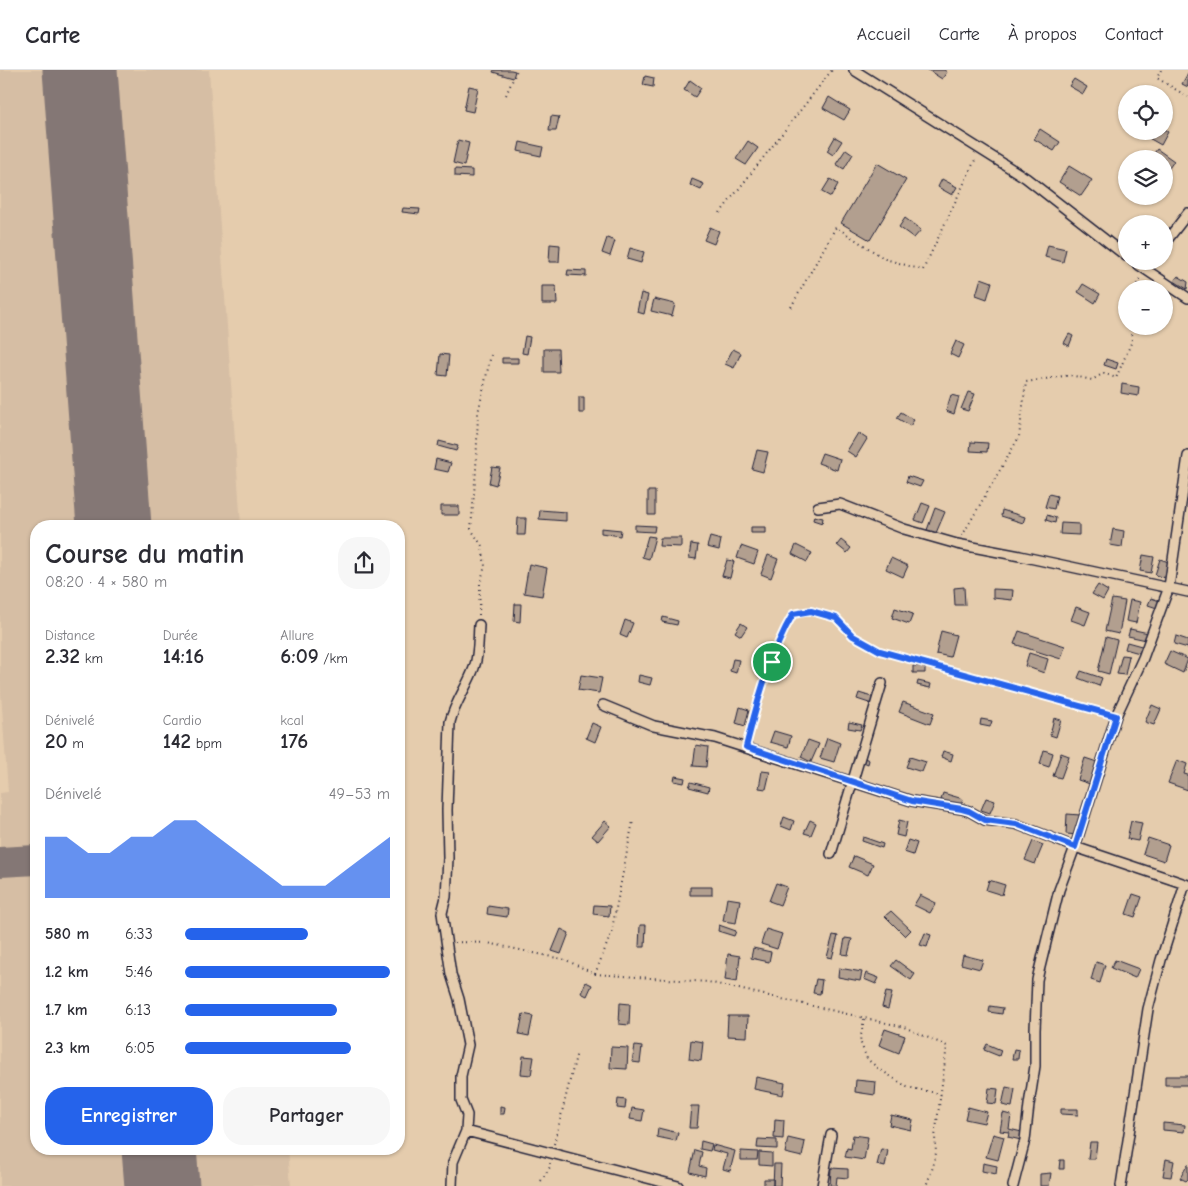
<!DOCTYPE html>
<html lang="fr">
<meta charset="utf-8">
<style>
:root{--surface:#fff;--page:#f7f7f7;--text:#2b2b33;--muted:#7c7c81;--line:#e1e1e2;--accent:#2563eb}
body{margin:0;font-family:"Comic Neue",sans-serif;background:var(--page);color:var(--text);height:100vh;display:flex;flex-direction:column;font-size:19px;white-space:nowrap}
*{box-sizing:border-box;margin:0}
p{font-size:16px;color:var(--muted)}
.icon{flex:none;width:28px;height:28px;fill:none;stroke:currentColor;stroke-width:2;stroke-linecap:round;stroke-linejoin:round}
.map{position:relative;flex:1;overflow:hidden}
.details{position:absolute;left:30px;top:450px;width:375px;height:635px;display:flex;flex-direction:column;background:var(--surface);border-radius:20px;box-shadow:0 1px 4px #0004}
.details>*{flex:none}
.fabs{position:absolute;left:1118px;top:15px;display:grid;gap:10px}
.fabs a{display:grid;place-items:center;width:55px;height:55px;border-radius:50%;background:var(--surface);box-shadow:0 1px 4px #0004;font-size:25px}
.pin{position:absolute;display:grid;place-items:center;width:42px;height:42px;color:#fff;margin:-21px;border:2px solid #fff;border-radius:50%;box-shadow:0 1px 5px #0007}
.round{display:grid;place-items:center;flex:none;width:52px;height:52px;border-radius:20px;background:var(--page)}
.headline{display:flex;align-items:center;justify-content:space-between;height:85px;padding:0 15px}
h1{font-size:28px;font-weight:800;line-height:38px}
.metrics{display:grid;grid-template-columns:repeat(3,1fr);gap:8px;height:85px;padding:5px 15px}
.metrics div{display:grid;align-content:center}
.metrics b{font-size:21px;font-weight:800}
.metrics small{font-size:14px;font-weight:400}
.metrics p{font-size:14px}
.chart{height:140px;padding:10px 15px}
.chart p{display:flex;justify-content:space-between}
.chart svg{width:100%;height:90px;margin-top:5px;fill:var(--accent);opacity:.7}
.primary-button{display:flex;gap:10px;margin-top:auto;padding:10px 15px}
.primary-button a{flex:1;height:58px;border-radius:20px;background:var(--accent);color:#fff;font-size:20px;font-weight:800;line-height:58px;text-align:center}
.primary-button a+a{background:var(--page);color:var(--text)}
ul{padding:0 15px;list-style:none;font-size:16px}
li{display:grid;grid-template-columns:80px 60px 1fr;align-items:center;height:38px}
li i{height:12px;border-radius:6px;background:var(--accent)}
header{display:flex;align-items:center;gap:30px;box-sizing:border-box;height:70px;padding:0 25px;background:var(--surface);border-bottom:1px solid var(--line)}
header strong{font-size:24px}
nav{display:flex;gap:28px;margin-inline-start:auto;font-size:18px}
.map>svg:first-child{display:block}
.built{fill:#d6bea4}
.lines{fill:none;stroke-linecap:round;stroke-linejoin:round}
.taxiway{stroke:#847774;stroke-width:30}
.runway{stroke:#847774;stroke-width:75}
.building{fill:#b29f8f;stroke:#22223b}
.street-casing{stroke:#22223b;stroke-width:12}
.path{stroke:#22223b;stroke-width:2;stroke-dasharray:1 4;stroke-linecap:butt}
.street{stroke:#e5ccad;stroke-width:9}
.route-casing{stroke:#fff;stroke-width:10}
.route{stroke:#2563eb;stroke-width:6}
</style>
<header>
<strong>Carte</strong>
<nav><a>Accueil</a><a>Carte</a><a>À propos</a><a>Contact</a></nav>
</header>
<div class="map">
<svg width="1188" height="1116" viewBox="0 0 1188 1116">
<rect width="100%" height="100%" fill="#e5ccad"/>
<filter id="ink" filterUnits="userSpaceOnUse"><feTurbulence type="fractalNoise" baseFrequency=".02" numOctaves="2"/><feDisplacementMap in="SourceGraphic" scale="10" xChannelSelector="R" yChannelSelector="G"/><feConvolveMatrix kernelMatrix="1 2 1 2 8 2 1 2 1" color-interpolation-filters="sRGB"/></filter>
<g filter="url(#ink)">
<path class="built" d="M0 0H209L241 456H36V1079H288L291 1116H0V723L8 722 0 610Z"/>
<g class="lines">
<path class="taxiway" d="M0 792 36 790"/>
<path class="runway" d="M80 0 114 456
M159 1079 162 1116"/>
</g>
<path class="building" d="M494 0H511L515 1 513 8 493 2Z
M928 0H944L947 2 942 9Z
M1188 3V17L1182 14Z
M645 6 654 8 653 17 643 15Z
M1074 9 1087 17 1083 24 1069 16Z
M690 10 701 18 695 27 684 20Z
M469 16 478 18 473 42 464 40Z
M829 27 850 40 844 50 823 38Z
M551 46 559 47 556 61H549Z
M1040 59 1060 72 1054 81 1034 69Z
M1164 59 1168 62 1161 75 1147 67 1150 61H1164Z
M835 67 842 71 833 85 827 81Z
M458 70 469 73 464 96 453 93Z
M748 71 758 78 746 95 736 89Z
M520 72 543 77 541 86 518 81Z
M846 79 853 84 844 99 836 94Z
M1157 79 1174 91 1167 101 1164 99V89H1150Z
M877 93 906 110 870 170 841 153Z
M1069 96 1092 110 1081 126 1059 112Z
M455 99 472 100V107L455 106Z
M692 109 704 114 701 120 690 115Z
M830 109 838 114 831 127 822 122Z
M942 109 957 117 952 125 938 117Z
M403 138 420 139 419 144 402 142Z
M905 148 921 160 914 168 899 157Z
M710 157 719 161 714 174 704 170Z
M607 168 615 171 610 186 602 183Z
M550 174 560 175 559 192H549Z
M1048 175 1066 179 1063 192 1045 187Z
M630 178 644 182 641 193 627 189Z
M568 200 586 201V206L567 205Z
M1178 206 1188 212 1187 219 1174 211Z
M981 208 992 212 987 229 976 225Z
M1083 214 1100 224 1095 233 1078 222Z
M542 216H556L557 234H542Z
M641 223 648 225 644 244 637 242Z
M654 229 675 234 672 246 651 241Z
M1069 264 1073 266 1069 276 1064 273Z
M525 266 530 267 527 284 522 283Z
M956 271 964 275 958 288 950 284Z
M544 279H558L559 302H544Z
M733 279 741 283 734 298 725 294Z
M440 284 449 285 447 306 438 305Z
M502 288H518V293H502Z
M1106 289 1118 293 1116 299 1104 295Z
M1122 314 1139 317 1138 326 1121 323Z
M968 322 975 324 968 341 961 339Z
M951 325 959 327 954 344 946 341Z
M579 327H584V343H579Z
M901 342 914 350 910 356 897 348Z
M858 363 867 369 856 387 847 381Z
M439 371 458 376 456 381 438 376Z
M971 372 988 373 987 382 970 381Z
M757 380 768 382 763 402 752 399Z
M822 383 840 389 837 400 818 393Z
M436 389 451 393 448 402 434 399Z
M492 397 500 398 496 415 489 413Z
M908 406 923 411 920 417 906 412Z
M648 421H655V445H648Z
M1049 424 1057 426 1054 439 1045 437Z
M922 433 930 436 923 453 915 450Z
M441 436H459V445H441Z
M935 438 945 442 936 463 927 460Z
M540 440 566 442V451L539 449Z
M1002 440 1025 447 1023 453 1001 446Z
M1047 445 1056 448 1055 453 1046 450Z
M814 446 823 448 822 453 813 450Z
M518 448H526L525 465H517Z
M1061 453 1079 454V465L1060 464Z
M635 455 655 456 654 462 635 461Z
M751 457H766V463H751Z
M601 458 621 460 620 466 601 463Z
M1113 459 1124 461 1122 477 1110 475Z
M648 466 655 467 649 489 642 487Z
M710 467 721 470 719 480 707 477Z
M660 468H681V477L659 476Z
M841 470 851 478 847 483 837 475Z
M691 474 698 475 696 489 689 488Z
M796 475 812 483 807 492 792 484Z
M741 476 758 482 754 494 737 488Z
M768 485 778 489 771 508 761 504Z
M1143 485 1154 487 1151 503 1140 501Z
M891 488 908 496 903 507 886 499Z
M1160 489 1177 495 1172 510 1155 505Z
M727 490 734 491 730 508 722 506Z
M529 494 547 498 542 526 524 523Z
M1098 515 1108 521 1103 530 1092 524Z
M964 517 965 535H955L954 518Z
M993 519 1013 520 1012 530 993 528Z
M1151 528 1160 531 1157 538 1148 535Z
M1112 529 1125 531 1119 564 1105 561Z
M1130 530 1140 532 1136 553 1126 551Z
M515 534H521L520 552 514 551Z
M1076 537 1090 542 1085 555 1071 550Z
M895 538 913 544 909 554 892 548Z
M663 547 678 551 677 555 662 552Z
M625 550 633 553 627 568 620 565Z
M741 553 747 557 741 566 735 562Z
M1130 559 1153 564 1151 571 1128 566Z
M941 561 956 565 950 587 936 584Z
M1019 561 1065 576 1061 589 1014 574Z
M1176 566 1188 570V578L1174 574Z
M1106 567 1117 570 1109 604 1098 601Z
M1127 572 1145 577 1143 584 1125 579Z
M1170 581 1188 589 1183 603 1164 594Z
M1029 583 1048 589 1044 603 1025 596Z
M1122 585 1129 586 1125 605 1117 604Z
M733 589 739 590 736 603 730 601Z
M913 596H925V603H913Z
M1081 601 1102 608 1099 616 1078 608Z
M581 605 602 608 599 623 578 620Z
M639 605 652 608 650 615 638 612Z
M918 611 931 614 930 618 917 615Z
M859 623 875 628 872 634 857 629Z
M903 632 934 643 930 654 899 642Z
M1152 635 1161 639 1154 655 1145 652Z
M740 637 749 640 745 656 736 653Z
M1054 648 1061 650 1056 667 1050 665Z
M981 649 992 651 990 657 980 655Z
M849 652 862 655 860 660 848 658Z
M592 653 601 657 595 672 586 668Z
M774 661 791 666 788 677 770 672Z
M827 668 840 673 834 692 820 688Z
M808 670 819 674 811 692 801 687Z
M696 675 708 677 706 697 693 696Z
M1044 680 1053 683 1049 697 1040 694Z
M943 681 953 684 951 691 941 687Z
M1061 683 1069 686 1061 708 1053 706Z
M855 684 869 690 868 694 854 688Z
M910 687 926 692 922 702 906 697Z
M1085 688 1097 692 1090 714 1078 710Z
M1177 690 1187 694 1184 704 1188 705V720L1168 713Z
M762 701 770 702 766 719 759 718Z
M675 706 685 708 684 713 674 711Z
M691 712 709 717 708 722 689 717Z
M943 723 963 729 961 736 941 730Z
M986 728 995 731 990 743 981 740Z
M1067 744 1080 745 1079 765 1066 764Z
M784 747 794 751 791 760 781 756Z
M810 750 816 753 811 765 804 763Z
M899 750 907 752 904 767 896 765Z
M605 751 611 756 598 771 592 766Z
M1131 751 1142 753 1138 771 1127 769Z
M863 767 883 774 882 778 862 771Z
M1148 768 1169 775 1164 791 1143 784Z
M908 770 917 773 913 785 904 782Z
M1033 771 1043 775 1035 794 1025 790Z
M854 786 873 794 868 805 849 797Z
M989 810 1005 815 1002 825 986 820Z
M776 813 787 817 780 835 769 831Z
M690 817H712V825H690Z
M1133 824 1142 827 1135 847 1126 844Z
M920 825 936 833 930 843 914 835Z
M727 828 740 830 736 853 723 851Z
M594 835 610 836 609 846 593 844Z
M488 836 508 839 507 847 487 844Z
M891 841 911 860 905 866 885 846Z
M640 855H646L645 877H639Z
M719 855 736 861 734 866 718 861Z
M561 859 569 863 561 884 552 881Z
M766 859 782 864 777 879 761 874Z
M925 863 931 865 927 877 920 875Z
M833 865 838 866 832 888 827 887Z
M845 868 852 869 848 885 842 884Z
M753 878 771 882 769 892 751 888Z
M728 884 740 886 737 912 725 910Z
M963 885 983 890 980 899 961 894Z
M896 890 915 904 911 910 891 896Z
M1115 890 1139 899 1135 908 1111 898Z
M1096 892 1105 895 1100 913 1091 910Z
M839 898 862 902 860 911 838 907Z
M866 903 879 908 876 914 864 909Z
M816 909 822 910 820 924 813 923Z
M586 912 592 915 587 926 581 923Z
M886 922 892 923 888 939 882 937Z
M620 933 630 934 629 955 619 954Z
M990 936 1003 938 1002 944 989 942Z
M523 944 533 946 529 966 519 964Z
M728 946H748L747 967 727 966Z
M885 959 905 966 899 983 879 975Z
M691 970 703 972 701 991 689 989Z
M987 974 1001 980 999 986 984 980Z
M635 976 642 977 640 993 632 992Z
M611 977 628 978 627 999 610 998Z
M1014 979 1019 980 1018 989H1012Z
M523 986 534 987 531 1005 521 1004Z
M1165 1006H1188V1015H1165Z
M756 1007 785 1013 783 1025 754 1019Z
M856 1010 876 1012 875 1025 855 1022Z
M1006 1017 1015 1019 1012 1037 1002 1035Z
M989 1018 998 1019 996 1034 987 1033Z
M618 1029 626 1030 625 1039 617 1038Z
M500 1036 505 1037 504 1044H500Z
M691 1036H699L697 1058H689Z
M968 1037 987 1042 984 1053 965 1049Z
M632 1038 644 1040 642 1051 630 1049Z
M1061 1039H1078V1045L1061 1044Z
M1003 1043 1011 1045 1009 1059 1022 1062 1021 1070 1008 1067 1009 1062 1000 1061Z
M891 1045 913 1050 911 1060 889 1055Z
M775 1049 784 1050 783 1069 774 1068Z
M1163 1053 1185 1055 1184 1062 1163 1060Z
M658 1058 678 1063 676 1071 657 1067Z
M993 1064 1004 1067 998 1090 986 1087Z
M853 1065 868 1067 864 1090 845 1087 847 1078 851 1079Z
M788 1068 805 1072 802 1087 785 1083Z
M758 1069 777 1070V1079L757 1078Z
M701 1071 712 1074 710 1081 700 1079Z
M1090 1072H1097L1095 1089H1088Z
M713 1075 735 1081 730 1101 723 1099 727 1084 712 1080Z
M881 1079 888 1080 885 1097 877 1095Z
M695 1080 702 1082 699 1096 706 1098 705 1106 690 1102Z
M741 1081 758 1082 757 1090H741Z
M759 1082 772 1083V1096L759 1095Z
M1166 1089 1174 1091 1171 1107 1163 1106Z
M1060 1090H1064V1099H1059Z
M983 1093 997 1096 996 1104 982 1101Z
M774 1094H781L780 1116H773Z
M1188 1094V1109L1186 1111 1180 1108Z
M831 1098 848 1099V1108L837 1107 836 1116H830Z
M1051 1103 1049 1116H1040V1104Z
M764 1109H773V1116H764Z"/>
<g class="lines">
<defs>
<path id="street" d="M854 0 1026 108 1126 186
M1164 174 1188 143
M1133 191 1188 228
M818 437 840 434 904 459 957 474 1020 486 1188 522
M603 635 654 656 715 668 912 731 962 739 969 741 985 750 1016 754 1075 777 1188 815
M831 784 882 613
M466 1061 678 1116
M452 1116 453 1092 466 1061 467 1045 461 1030V1006L468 975 459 929 451 904 442 843 446 827 448 788 447 740 450 652C455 632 467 617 474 598 479 585 478 569 479 555
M822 1116 831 1065
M1013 1116 1025 1070 1029 1035 1035 996V960L1037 910 1039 901 1059 820 1075 777 1116 646 1143 588 1169 517 1188 386
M1121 1116 1148 939 1161 890 1185 814"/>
</defs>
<use href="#street" class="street-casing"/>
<path class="path" d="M1161 0 1157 8 1188 27
M506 25 517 0
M720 143 832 0
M1135 219 1140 207
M791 237 836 157 885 189 923 200 976 88
M962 466 1019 367 1026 312 1070 305 1092 310 1104 303 1116 308 1132 271 1130 256
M479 545 480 514 485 496 482 476 471 459 476 400 478 343 491 285
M748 667C758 627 772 580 793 544L811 541 836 548 853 566 880 581 1107 644
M455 872 488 873 566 890 595 904 708 912 904 957 947 976 935 1067 936 1083 933 1097 926 1116
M595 904 611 864 633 751
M864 949 860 971 867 989 878 998 907 1017 941 1024
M554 1074 577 982
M541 1111 550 1097V1093"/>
<use href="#street" class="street"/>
</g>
</g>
<g class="lines" filter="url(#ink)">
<defs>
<path id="route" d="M811 541 836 548 853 566 880 581 1116 646 1075 777 1016 754 985 750 969 741 962 739 912 731 746 677C757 633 770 583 793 544Z"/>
</defs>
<use href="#route" class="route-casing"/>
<use href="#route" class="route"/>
</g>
</svg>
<div class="fabs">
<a><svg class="icon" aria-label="locate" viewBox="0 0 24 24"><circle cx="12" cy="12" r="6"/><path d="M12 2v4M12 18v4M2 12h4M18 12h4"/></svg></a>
<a><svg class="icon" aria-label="layers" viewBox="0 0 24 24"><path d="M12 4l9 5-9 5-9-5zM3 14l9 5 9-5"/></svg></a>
<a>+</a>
<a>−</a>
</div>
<div class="pin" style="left:772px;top:592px;background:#1e9e55"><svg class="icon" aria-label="arrive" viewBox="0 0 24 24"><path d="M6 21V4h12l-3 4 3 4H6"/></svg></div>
<section class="details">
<div class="headline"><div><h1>Course du matin</h1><p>08:20 · 4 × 580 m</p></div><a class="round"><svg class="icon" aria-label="share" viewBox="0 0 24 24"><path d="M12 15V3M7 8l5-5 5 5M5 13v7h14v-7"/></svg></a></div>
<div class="metrics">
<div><p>Distance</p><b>2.32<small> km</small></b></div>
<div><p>Durée</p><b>14:16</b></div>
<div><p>Allure</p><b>6:09<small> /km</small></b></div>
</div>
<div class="metrics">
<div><p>Dénivelé</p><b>20<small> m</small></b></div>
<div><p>Cardio</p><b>142<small> bpm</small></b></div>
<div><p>kcal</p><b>176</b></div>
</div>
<div class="chart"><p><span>Dénivelé</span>49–53 m</p>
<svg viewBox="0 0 160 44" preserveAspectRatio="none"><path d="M0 44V14L10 14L20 22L30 22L40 14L50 14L60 6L70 6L80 14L90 22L100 30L110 38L120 38L130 38L140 30L150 22L160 14V44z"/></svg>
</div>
<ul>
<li><b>580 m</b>6:33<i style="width:60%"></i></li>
<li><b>1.2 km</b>5:46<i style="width:100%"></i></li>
<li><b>1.7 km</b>6:13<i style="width:74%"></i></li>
<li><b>2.3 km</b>6:05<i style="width:81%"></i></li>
</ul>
<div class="primary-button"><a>Enregistrer</a><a>Partager</a></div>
</section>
</div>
